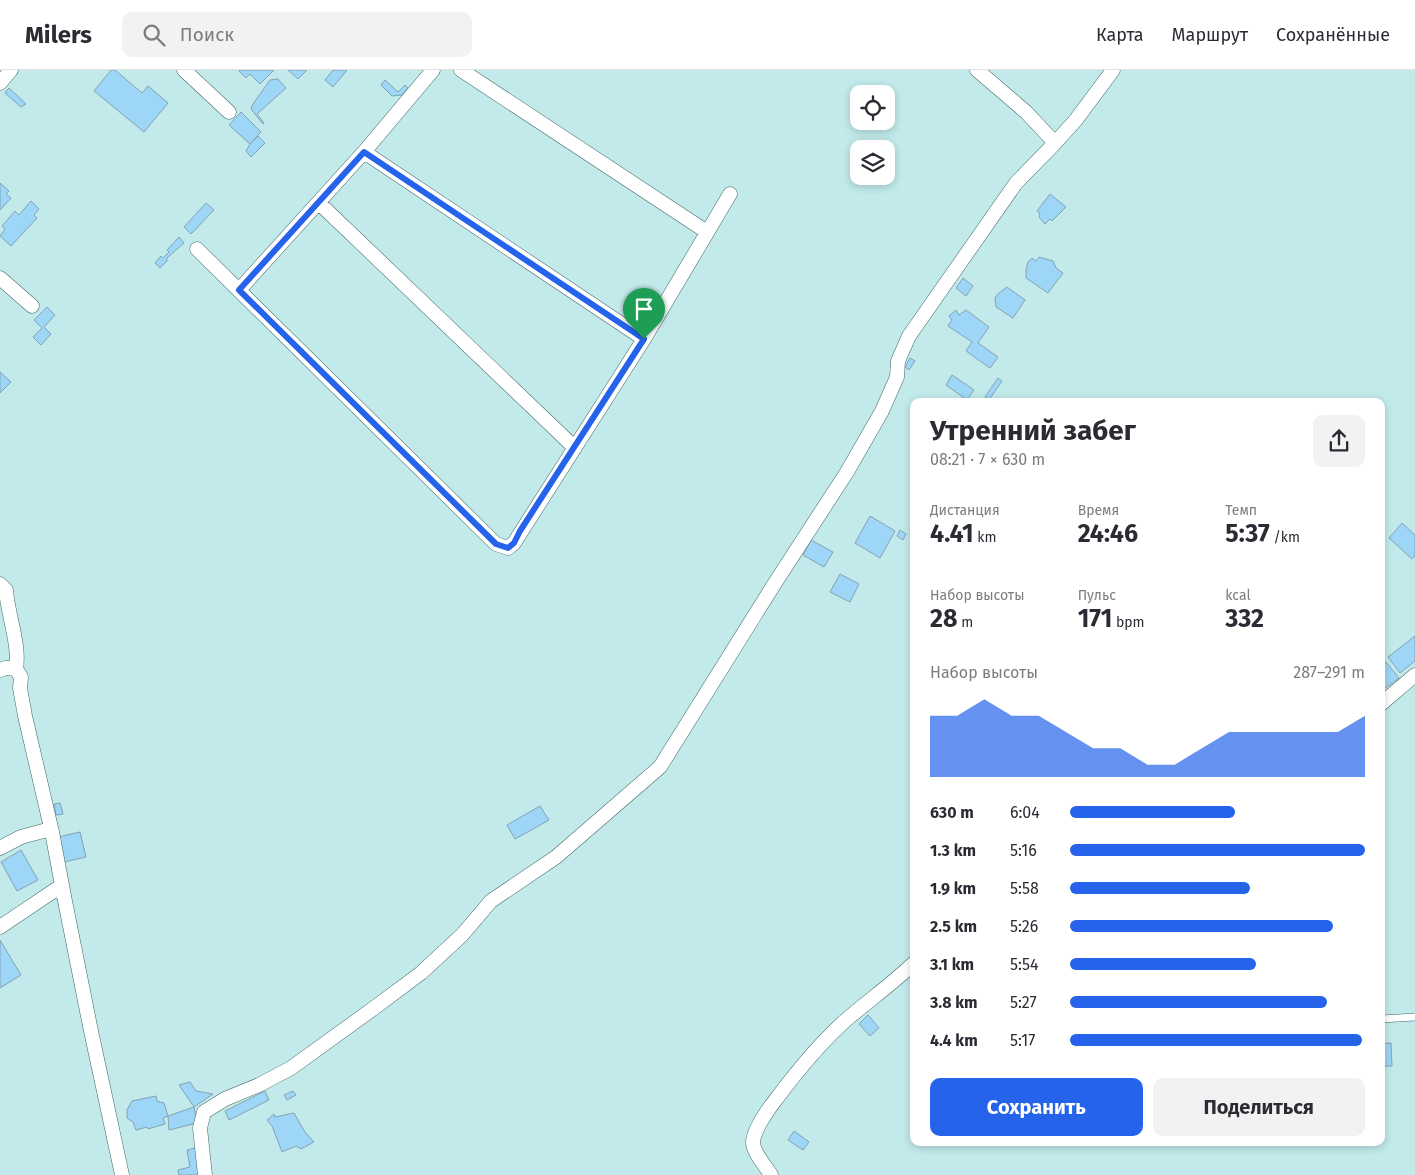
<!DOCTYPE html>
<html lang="ru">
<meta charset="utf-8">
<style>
:root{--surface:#fff;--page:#f2f2f3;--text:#2b2b33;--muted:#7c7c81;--line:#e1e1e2;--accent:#2563eb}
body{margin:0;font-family:"Fira Sans",sans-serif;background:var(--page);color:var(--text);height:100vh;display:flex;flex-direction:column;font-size:19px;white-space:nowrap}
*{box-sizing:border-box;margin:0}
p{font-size:16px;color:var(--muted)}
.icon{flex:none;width:28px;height:28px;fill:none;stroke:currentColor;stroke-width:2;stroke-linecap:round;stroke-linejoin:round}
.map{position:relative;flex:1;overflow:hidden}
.panel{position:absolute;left:910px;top:328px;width:475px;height:748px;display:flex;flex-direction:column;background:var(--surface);border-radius:10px;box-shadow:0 2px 8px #0003}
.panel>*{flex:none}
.tools{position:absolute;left:850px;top:15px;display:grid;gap:10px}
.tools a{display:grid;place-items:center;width:45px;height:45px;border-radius:10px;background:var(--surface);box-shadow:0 2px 8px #0003;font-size:25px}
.pin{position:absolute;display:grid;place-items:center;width:42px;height:42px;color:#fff;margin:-51px -21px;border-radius:50% 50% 50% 0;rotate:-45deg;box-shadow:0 0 5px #0007}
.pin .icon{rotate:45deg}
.round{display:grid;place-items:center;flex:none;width:52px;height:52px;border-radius:10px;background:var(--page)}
.summary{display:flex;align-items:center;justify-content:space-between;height:85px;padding:0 20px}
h1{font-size:28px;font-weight:700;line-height:38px}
.metrics{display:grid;grid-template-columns:repeat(3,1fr);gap:8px;height:85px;padding:5px 20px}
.metrics div{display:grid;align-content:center}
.metrics b{font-size:25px;font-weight:700}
.metrics small{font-size:14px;font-weight:400}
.metrics p{font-size:14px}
.chart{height:140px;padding:10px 20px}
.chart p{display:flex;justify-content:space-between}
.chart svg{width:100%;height:90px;margin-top:5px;fill:var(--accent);opacity:.7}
.primary-button{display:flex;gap:10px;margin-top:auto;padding:10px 20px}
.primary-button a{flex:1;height:58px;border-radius:10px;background:var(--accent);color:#fff;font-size:20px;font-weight:700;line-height:58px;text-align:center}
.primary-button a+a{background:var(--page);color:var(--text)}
ul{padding:0 20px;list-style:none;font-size:16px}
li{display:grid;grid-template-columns:80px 60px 1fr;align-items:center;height:38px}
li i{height:12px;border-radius:6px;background:var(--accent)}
header{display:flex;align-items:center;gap:30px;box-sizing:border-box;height:70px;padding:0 25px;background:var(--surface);border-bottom:1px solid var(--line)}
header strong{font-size:24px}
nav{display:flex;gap:28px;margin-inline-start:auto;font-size:18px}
.search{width:350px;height:45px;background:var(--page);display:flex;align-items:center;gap:12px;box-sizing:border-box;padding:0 18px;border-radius:10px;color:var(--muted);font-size:19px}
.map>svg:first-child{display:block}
.building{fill:#9dd6f6;stroke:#84a2b3}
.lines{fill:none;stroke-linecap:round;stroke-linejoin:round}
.lane-casing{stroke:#416667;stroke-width:8}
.street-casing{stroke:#416667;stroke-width:15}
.lane{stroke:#fff;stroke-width:7}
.street{stroke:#fff;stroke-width:14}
.route-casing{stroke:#fff;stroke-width:10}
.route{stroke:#2563eb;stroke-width:6}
</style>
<header>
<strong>Milers</strong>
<div class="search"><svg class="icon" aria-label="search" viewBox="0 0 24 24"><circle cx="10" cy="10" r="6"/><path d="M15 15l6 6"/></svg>Поиск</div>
<nav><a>Карта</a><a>Маршрут</a><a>Сохранённые</a></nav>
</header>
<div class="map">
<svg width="1415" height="1105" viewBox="0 0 1415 1105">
<rect width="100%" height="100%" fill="#c2eaeb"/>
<path class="building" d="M111 0H115L142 23 148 16 168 33 144 62 94 21Z
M240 0H274L260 14 250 4 246 8 239 1Z
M288 0H307L298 9Z
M333 0H347L333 17 325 10Z
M278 9 286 18 257 44 264 53 263 54 251 39 253 34 270 10Z
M385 10 398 22 405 15 408 18 402 25 392 26 381 15Z
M9 18 26 34 21 37 5 23Z
M241 42 261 62 250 74 229 55Z
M258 66 265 73 251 87 246 81 250 74Z
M0 113 9 121 6 124 11 128 0 140Z
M1050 124 1066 137 1052 151 1050 149 1045 154 1039 147 1040 143 1037 141Z
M31 131 39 139 34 145 37 148 11 176 0 166 5 159 2 156 15 141 19 145Z
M206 133 214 140 191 164 184 157Z
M179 167 184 173 167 188V191L160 198 155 193 161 186 163 188 169 182 167 180Z
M1039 187 1053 191 1056 198 1063 203 1048 223 1026 208V200L1028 192 1032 188 1036 191Z
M963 208 973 216 966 226 956 218Z
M1007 217 1025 230 1013 248 996 237 995 228 998 224Z
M47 237 55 245 44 257 51 264 41 275 33 267 42 258 34 250Z
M956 240 959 245 966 240 989 257 978 273 998 287 990 298 966 281 972 272 948 256 952 250 949 246Z
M910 288 915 291 909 300 905 297Z
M0 302 11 312 0 323Z
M952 305 974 320 967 330 946 315Z
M998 308 1002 311 989 330 985 327Z
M870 446 895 461 880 488 855 473Z
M1402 453 1415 465V486L1412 489 1389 468Z
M900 460 906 464 903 470 897 466Z
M811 470 833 482 824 497 803 485Z
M840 504 859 514 850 532 830 522Z
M1415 566V591L1400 603 1388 587Z
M1386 592 1399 608 1381 621V596Z
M60 733 63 744 56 745 54 734Z
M540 736 549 750 515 769 507 755Z
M80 762 86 787 64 792 58 767Z
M21 780 38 810 17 821 1 792Z
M0 870 21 905 0 918Z
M868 945 879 958 870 966 859 954Z
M1391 973 1392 996H1381V974Z
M190 1012 196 1021 213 1024 194 1037 179 1015Z
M265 1021 269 1030 229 1050 225 1041Z
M293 1021 296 1025 287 1030 284 1025Z
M156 1026 157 1031 164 1033 168 1046 163 1048 165 1054 148 1059 147 1057 136 1060 133 1052 127 1048V1040L132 1031Z
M194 1037 197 1053 169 1060 168 1046Z
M294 1043 305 1062 314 1072 301 1079 296 1076 282 1082 272 1056 267 1050 274 1044 275 1047Z
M794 1061 809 1072 803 1080 788 1070Z
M195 1078 203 1105H179L178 1100 190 1097 187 1080Z"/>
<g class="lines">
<defs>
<path id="lane" d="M1381 949 1415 947"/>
<path id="street" d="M184 0 229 42
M461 0 707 162
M0 13 11 0
M1055 73 1075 51 1113 0
M364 82 644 269
M319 133 575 378
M197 179 496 474 508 478 514 473 644 269 730 124
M0 208 32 236
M239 220 364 82 433 0
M0 514 6 520C8 546 20 575 16 599
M0 600 6 598 16 599 21 607 20 618 25 646 52 762
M1381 634 1415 605
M0 778 21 767 47 760 52 762 64 826
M0 857 58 818 64 826 91 961 122 1105
M205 1105 200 1058 204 1042 225 1029 259 1015 291 998 374 938 421 903 462 865 491 831 556 787 660 697 773 516 847 402 882 341 897 307 898 291 909 266 1016 113 1055 73 1026 42 977 0
M771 1105C766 1096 753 1083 753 1072 754 1059 769 1038 777 1028 798 1000 820 973 846 950 868 931 892 914 914 893"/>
</defs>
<use href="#lane" class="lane-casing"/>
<use href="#street" class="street-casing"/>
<use href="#lane" class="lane"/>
<use href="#street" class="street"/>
</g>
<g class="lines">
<defs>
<path id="route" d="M364 82 644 269 520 461 514 473 508 478 496 474 239 220Z"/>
</defs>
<use href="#route" class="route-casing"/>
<use href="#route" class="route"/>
</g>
</svg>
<div class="tools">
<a><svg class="icon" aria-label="locate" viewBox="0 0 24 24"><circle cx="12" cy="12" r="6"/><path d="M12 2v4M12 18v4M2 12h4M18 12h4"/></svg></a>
<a><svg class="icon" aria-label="layers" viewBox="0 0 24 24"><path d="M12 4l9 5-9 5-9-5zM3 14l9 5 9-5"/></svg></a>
</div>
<div class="pin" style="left:644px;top:269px;background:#1e9e55"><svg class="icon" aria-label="arrive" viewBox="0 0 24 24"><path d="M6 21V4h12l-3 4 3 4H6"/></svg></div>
<section class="panel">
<div class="summary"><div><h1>Утренний забег</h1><p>08:21 · 7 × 630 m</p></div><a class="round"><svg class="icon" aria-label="share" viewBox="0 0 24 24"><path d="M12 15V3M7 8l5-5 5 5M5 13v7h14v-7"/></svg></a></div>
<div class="metrics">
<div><p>Дистанция</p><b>4.41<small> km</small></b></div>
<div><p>Время</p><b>24:46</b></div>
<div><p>Темп</p><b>5:37<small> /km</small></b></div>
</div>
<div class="metrics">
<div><p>Набор высоты</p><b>28<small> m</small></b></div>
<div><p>Пульс</p><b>171<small> bpm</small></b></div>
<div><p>kcal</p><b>332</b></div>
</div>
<div class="chart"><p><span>Набор высоты</span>287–291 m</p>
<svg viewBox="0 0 160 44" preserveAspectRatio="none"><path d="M0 44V14L10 14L20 6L30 14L40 14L50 22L60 30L70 30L80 38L90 38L100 30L110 22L120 22L130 22L140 22L150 22L160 14V44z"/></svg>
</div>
<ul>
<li><b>630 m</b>6:04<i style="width:56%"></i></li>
<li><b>1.3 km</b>5:16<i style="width:100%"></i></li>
<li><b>1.9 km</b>5:58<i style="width:61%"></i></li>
<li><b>2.5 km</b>5:26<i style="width:89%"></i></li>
<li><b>3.1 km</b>5:54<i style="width:63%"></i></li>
<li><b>3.8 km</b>5:27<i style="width:87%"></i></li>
<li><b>4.4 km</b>5:17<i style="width:99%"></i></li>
</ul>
<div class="primary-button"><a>Сохранить</a><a>Поделиться</a></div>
</section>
</div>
